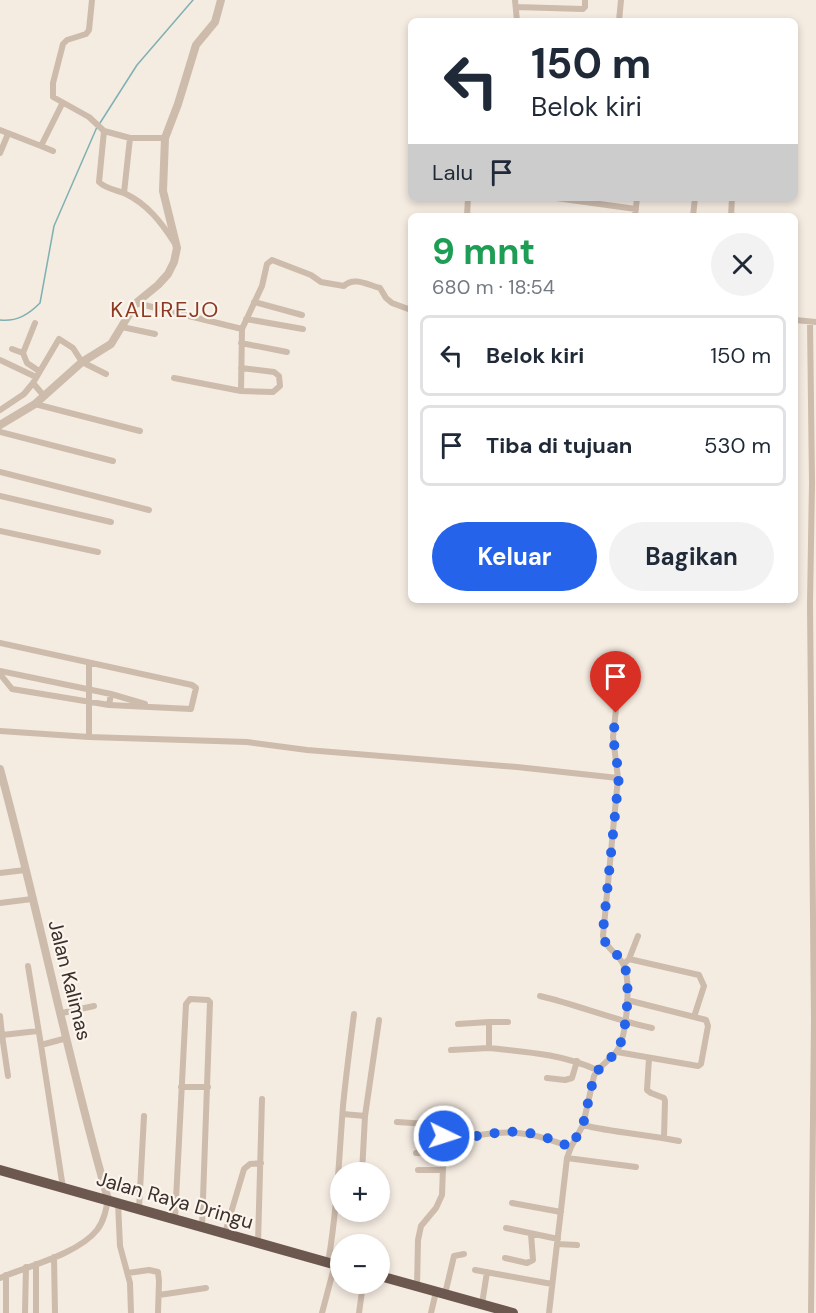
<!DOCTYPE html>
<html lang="id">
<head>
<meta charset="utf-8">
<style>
  :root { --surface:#fff; --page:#f2f2f3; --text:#1f2937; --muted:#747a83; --line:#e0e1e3; --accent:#2563eb }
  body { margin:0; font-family:"DM Sans",sans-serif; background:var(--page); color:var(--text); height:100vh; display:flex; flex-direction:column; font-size:22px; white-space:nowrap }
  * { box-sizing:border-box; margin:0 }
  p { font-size:20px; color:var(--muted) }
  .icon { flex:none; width:33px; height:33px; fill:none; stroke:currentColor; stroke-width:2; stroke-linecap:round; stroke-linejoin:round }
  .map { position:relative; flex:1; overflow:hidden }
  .sheet { position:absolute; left:408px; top:213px; width:390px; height:390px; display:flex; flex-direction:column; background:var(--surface); border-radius:9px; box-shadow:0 3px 9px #0003 }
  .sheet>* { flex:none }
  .banner { position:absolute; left:408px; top:18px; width:390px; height:183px; border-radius:9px; box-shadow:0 3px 9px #0003; background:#fff; color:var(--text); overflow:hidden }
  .fabs { position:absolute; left:330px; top:1162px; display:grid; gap:12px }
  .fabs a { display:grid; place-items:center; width:60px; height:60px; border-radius:50%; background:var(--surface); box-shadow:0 3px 9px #0003; font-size:30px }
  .pin { position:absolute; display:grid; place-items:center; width:51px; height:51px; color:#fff; margin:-62px -26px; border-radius:50% 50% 50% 0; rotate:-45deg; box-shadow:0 0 6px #0007 }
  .pin .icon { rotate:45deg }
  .me { position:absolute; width:66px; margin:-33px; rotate:94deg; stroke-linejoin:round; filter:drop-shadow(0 0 4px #0008) }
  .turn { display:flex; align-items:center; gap:21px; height:126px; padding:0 24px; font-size:27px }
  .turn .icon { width:78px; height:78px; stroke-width:2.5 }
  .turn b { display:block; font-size:42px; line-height:51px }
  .then { display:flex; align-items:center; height:57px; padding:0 24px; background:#0003; gap:12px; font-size:22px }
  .round { display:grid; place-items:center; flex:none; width:63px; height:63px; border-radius:32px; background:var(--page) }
  .overview { display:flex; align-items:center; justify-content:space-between; height:102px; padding:0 24px }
  h1 { font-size:36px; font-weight:700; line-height:45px; color:#1e9e55 }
  .button { display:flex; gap:12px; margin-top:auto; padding:12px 24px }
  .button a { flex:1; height:69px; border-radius:36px; background:var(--accent); color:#fff; font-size:24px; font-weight:700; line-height:69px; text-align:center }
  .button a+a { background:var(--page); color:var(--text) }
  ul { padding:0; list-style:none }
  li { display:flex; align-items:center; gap:18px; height:81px; margin:0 12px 9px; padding:0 12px; border:3px solid var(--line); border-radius:9px }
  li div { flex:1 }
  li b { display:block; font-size:22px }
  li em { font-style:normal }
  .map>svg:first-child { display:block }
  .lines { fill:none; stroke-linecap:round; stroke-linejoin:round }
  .stream { stroke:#7fb0b2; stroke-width:1.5 }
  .minor { stroke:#cdbbac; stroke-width:6 }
  .tertiary { stroke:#cdbbac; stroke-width:8 }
  .trunk { stroke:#6c584f; stroke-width:10 }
  .route { stroke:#2563eb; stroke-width:10; stroke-dasharray:0 18 }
  .labels { text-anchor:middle; stroke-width:4.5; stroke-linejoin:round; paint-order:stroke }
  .street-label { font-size:20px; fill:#3b302b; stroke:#fbf5ee }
  .quarter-label { font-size:22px; letter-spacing:1.5px; fill:#8c3b22; stroke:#fbf5ee }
</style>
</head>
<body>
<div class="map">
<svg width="816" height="1313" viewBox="0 0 816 1313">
  <rect width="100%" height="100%" fill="#f4ebe1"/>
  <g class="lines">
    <path class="stream" d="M100,123L137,65L193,0
      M0,320C17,322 29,314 40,303L54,226L97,127"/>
    <path class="minor" d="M92,0L89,30L86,34L67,40L63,44L53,83V97L89,117L104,131L130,138H165
      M515,0L517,21
      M516,7L583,9L585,7V0
      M619,21L621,0
      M0,130L41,146L62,104
      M104,131L99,182C106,189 117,190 126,194C147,204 161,222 174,242
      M41,146L53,151
      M0,153L8,134
      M124,193L130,138
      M556,198L636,209
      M467,216L468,198
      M635,216L637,198
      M693,216L695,198
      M731,216L732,198
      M254,302L302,315
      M136,303L242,329L262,286L267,264L272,260L311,275L321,282L344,286C354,276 368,285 380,288L386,298L392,303L411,310
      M246,319L303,329
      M795,320L816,322
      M810,322L812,483L810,604L814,1020L811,1313
      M35,323L23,353L27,363L39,371
      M122,327L155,334
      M241,343L287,352
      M12,349L23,353
      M0,360L36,377
      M241,368L274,372L279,376L280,386L273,392L241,391
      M174,378L241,391L242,329
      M33,383L44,396
      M35,404L140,431
      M0,410L24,394L33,383L59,339L73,348L82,362L106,374
      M0,432L113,461
      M0,472L149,510
      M0,496L111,522
      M0,531L98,552
      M0,643L192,685L196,688L191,709L109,705L12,689L0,674
      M0,671L111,694L109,705
      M618,691L613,737L618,778
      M111,694L145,704
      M0,731L89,737L247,742L307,750L517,767L618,778L603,936C606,950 619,953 624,966C631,982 627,1039 616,1052C609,1061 599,1066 594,1076L583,1125L571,1147L567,1158L549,1313
      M89,737V663
      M0,873L25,870
      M0,903L32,899
      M629,959L638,936
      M624,964L629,959L699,975L704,986L694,1017
      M28,966L41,1045
      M540,996C578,1005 614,1020 652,1028
      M62,1013L94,1006
      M0,1016L2,1035H1
      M508,1022H489V1048C527,1052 562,1054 597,1070
      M458,1024L489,1022
      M451,1050L489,1048
      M617,1052L698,1066L701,1064L708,1026L706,1020L627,1000
      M649,1058L647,1090L651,1093L664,1098L665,1101L664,1138
      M8,1076L2,1035L38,1031
      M547,1078L565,1080L572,1078L577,1061
      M181,1087H208
      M343,1114L365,1116
      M397,1122L443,1125L444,1139
      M583,1125C614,1133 647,1134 679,1141
      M416,1153L444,1154
      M567,1158L636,1167
      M418,1170H443
      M362,1173L365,1116L379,1020
      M63,1188L41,1045L67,1038
      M118,1203L120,1246L130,1283L131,1313
      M512,1203L561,1212
      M139,1209L144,1116
      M359,1213V1212
      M175,1219L186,1004L190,999L208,1000L210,1002L202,1227
      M506,1228L558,1239
      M225,1233L244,1169L250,1164L261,1163
      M258,1243L262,1099
      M557,1244L577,1245
      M54,1257L55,1313
      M505,1258L527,1263L533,1260L531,1234
      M328,1263C337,1211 339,1158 343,1106C346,1075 350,1045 354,1014
      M36,1264V1313
      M475,1270L552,1284
      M128,1273L149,1270L158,1272L159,1281L158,1313
      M0,1278C28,1266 78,1254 97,1230C104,1221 106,1210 108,1199
      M417,1287L418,1240L421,1226L436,1208L442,1195L444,1139C463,1140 478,1134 496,1133C524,1130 545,1138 571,1147
      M445,1294L454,1256L464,1254
      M159,1295L206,1288
      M482,1304L487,1272
      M6,1313V1275
      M25,1313L26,1267
      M322,1313L335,1264
      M359,1313L363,1284
      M431,1313L436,1292"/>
    <path class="tertiary" d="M0,425L35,404L82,362L111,344L136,303L158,285L168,274L174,262L177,248L163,191L165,138L178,104L196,45L215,22L221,0
      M0,769C39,912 67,1057 108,1199"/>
    <path class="trunk" d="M0,1170L340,1266
      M380,1276L513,1313"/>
  </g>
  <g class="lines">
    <path class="route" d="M444,1136V1139C470,1140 494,1130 520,1132C538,1133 554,1141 571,1147L583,1125L594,1076C600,1066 609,1061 616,1052C627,1039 631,980 624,965C617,949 604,952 603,931L619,776L613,737L616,713"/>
  </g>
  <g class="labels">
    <g class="street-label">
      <text transform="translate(70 980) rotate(76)" y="7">Jalan Kalimas</text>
      <text transform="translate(175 1200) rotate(16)" y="7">Jalan Raya Dringu</text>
    </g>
    <g class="quarter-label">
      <text x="165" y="317">KALIREJO</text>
    </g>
  </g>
</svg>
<div class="fabs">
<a>+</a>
<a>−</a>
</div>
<div class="pin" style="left:616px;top:713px;background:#d93025"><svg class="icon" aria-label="arrive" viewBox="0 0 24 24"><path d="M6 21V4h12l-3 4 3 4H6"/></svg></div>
<svg class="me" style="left:444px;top:1136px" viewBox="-20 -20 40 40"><circle r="17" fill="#2563eb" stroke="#fff" stroke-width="3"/><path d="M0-11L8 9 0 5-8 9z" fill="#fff"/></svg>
<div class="banner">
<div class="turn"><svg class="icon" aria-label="left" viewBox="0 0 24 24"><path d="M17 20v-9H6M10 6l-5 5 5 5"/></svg><div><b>150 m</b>Belok kiri</div></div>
<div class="then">Lalu<svg class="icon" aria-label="arrive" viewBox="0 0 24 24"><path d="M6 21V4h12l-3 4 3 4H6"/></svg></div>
</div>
<section class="sheet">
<div class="overview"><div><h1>9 mnt</h1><p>680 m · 18:54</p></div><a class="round"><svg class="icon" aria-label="close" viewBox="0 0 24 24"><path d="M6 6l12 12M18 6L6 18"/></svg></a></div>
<ul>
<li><svg class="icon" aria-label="left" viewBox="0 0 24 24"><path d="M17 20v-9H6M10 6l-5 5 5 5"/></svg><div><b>Belok kiri</b></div><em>150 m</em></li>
<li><svg class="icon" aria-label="arrive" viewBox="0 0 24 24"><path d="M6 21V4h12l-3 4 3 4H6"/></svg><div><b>Tiba di tujuan</b></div><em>530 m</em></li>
</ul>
<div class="button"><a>Keluar</a><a>Bagikan</a></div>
</section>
</div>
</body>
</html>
